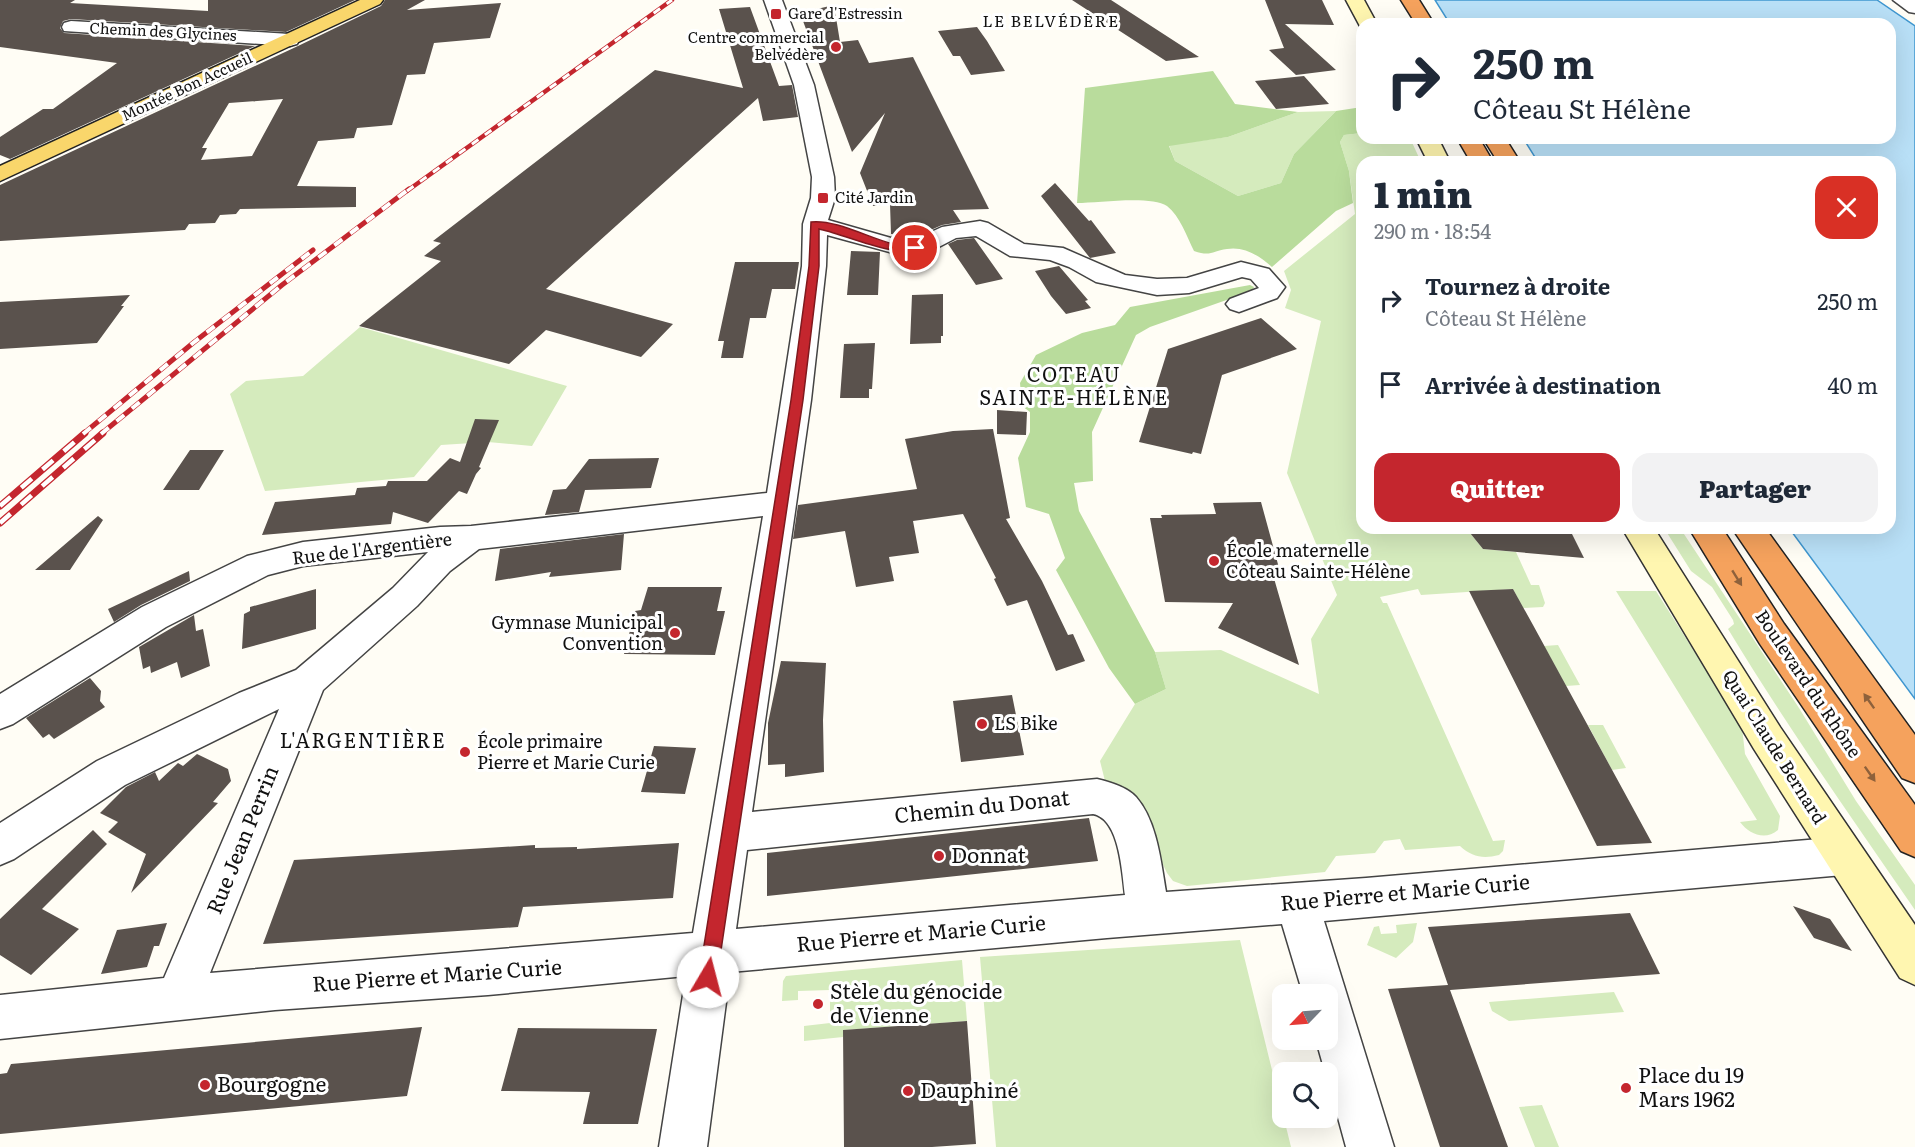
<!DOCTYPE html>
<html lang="fr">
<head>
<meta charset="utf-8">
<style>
  :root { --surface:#fff; --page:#f2f2f3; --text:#1f2937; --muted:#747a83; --accent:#c4262e }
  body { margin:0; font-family:Literata,serif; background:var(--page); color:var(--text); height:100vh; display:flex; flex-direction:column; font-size:22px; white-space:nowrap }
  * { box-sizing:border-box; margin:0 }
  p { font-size:20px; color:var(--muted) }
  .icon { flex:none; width:33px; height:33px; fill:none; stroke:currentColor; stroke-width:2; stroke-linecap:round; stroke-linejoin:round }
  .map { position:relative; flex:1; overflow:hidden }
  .drawer { position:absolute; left:1356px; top:156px; width:540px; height:378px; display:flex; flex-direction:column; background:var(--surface); border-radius:18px; box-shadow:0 6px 24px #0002 }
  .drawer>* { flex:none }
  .banner { position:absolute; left:1356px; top:18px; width:540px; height:126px; border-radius:18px; box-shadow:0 6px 24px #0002; background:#fff; color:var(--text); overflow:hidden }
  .needle { width:39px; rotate:245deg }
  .fabs { position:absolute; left:1272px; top:984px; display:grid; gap:12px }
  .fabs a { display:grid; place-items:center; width:66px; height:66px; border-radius:12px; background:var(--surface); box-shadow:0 6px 24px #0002; font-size:30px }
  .pin { position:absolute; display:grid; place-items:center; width:51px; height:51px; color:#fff; margin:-26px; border:3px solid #fff; border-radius:50%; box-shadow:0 2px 6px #0007 }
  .me { position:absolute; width:66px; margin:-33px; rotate:8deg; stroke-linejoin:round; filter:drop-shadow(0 0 4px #0008) }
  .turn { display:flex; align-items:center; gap:21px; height:126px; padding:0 18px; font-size:27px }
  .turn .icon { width:78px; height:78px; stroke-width:2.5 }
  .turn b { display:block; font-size:42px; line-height:51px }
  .round { display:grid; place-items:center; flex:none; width:63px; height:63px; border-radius:18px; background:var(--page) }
  .headline { display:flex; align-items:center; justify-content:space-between; height:102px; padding:0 18px }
  h1 { font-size:36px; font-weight:800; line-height:45px }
  .action { display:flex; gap:12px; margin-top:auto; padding:12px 18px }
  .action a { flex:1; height:69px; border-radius:18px; background:var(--accent); color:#fff; font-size:24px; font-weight:800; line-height:69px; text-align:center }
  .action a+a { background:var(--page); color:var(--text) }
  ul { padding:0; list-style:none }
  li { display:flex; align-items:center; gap:18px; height:84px; padding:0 18px }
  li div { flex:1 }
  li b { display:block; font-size:22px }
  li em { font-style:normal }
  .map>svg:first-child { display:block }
  .green { fill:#d5ebbd }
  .forest { fill:#b9dc9c }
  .water { fill:#b9e0f7; stroke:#3f96cf; stroke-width:1.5 }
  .building { fill:#5a524d; fill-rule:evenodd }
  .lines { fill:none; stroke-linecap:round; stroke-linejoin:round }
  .street-casing { stroke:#444; stroke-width:3 }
  .secondary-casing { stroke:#333; stroke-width:3 }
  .primary-casing { stroke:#222; stroke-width:3 }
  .highway-casing { stroke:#222; stroke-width:3 }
  .street { fill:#fff; fill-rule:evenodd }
  .secondary { fill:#fff6b0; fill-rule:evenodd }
  .primary { fill:#f9d66b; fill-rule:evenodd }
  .highway { fill:#f5a25d; fill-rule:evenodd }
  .rail-far2-casing { stroke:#c4262e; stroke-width:4.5 }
  .rail-far1-casing { stroke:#c4262e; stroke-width:5 }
  .rail-casing { stroke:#c4262e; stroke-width:7 }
  .rail-far2 { stroke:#fff; stroke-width:3; stroke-dasharray:8; stroke-linecap:butt }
  .rail-far1 { stroke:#fff; stroke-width:4; stroke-dasharray:10; stroke-linecap:butt }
  .rail { stroke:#fff; stroke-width:4.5; stroke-dasharray:14; stroke-linecap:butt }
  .oneway { fill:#8e613b }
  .route { fill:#c4262e; stroke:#7f191e; stroke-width:1.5 }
  .poi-dot { fill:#c4262e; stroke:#fff; stroke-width:2 }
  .labels { text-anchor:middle; stroke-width:6; stroke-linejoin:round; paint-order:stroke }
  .far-poi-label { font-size:15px; fill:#111; stroke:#fff; text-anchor:start }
  .far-street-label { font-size:15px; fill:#111; stroke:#fff }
  .far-neighbourhood-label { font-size:16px; letter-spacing:1.5px; fill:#111; stroke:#fff }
  .street-label { font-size:18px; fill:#111; stroke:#fff }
  .poi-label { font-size:18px; fill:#111; stroke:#fff; text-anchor:start }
  .neighbourhood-label { font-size:20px; letter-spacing:1.5px; fill:#111; stroke:#fff }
  .near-street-label { font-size:21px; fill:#111; stroke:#fff }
  .near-poi-label { font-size:21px; fill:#111; stroke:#fff; text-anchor:start }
</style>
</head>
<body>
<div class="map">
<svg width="1915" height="1147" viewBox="0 0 1915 1147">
  <rect width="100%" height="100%" fill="#fffdf5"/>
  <path class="green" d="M1336,111L1294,154L1281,183L1238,196L1175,161L1169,145L1228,137L1298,112Z
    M1362,133V138H1410L1421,162H1362V528H1466L1483,549L1516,552L1531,585H1539L1545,603L1543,607L1523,608L1513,589L1421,595L1418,589L1380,597L1383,603H1387L1493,841L1505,840L1503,851L1499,855C1483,859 1472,857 1460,846L1405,850L1400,839L1384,841L1375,853L1336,856L1325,872L1187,886L1173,881L1167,873L1146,829L1105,781L1100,761L1135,704L1166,689L1155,652L1221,650L1319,694L1311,639L1337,595L1287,473L1321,321L1285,308L1291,290L1284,271L1355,214L1349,171L1340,142L1344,135Z
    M360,327L567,386L532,446L488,442L441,445L414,477L265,491L230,394L246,381L303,376Z
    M1664,528H1680L1799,708L1856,801L1915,885V910C1851,817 1786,725 1728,629L1734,624L1733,620L1712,587L1691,571Z
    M1616,591H1656L1742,727L1745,754L1780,816L1778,830C1765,841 1749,834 1740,822L1757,820Z
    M1558,645L1580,685L1566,686L1544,646Z
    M1588,725H1603L1626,768L1612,770Z
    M1417,923L1413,942L1396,958L1367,945L1374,927L1379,926L1381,934L1397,933L1396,925Z
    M1240,940L1291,1147H996L980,957Z
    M962,960L967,1021L844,1030L843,1037L804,1041V1026L830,1023V990L798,991V1000L782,1001L783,981L786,976Z
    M1614,992L1624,1012L1509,1021L1492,1011L1489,1002Z
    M1542,1105L1559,1147H1535L1519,1107Z"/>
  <path class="forest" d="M1213,71L1235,104L1298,112L1228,137L1169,146L1175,161L1238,196L1281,183L1294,154L1336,111L1362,107V133L1344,135L1340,142L1349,171L1353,203L1336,211L1272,267C1260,256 1244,246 1227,249C1212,251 1211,257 1194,251C1187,237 1180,216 1167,206C1151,195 1097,203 1077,203L1085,88Z
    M1250,285L1254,287L1252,291L1150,327L1136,335L1092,432L1093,481L1074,483L1079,511L1155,652L1166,689L1135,704L1109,668L1056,570L1065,558L1049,514L1026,507L1018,458L1030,432V412L1022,406L1020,383L1036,355L1082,333L1115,325L1130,307Z"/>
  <path class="water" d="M1435,0H1877L1915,26V699L1789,528H1890V162H1538L1523,138H1890V24H1450Z"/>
  <path class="building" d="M0,0H75L70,3L208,11V0H355L286,32L71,19L63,21L60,28L64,33L255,46L10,159L0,155V137L43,109H53L117,63L0,47Z
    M385,0H425L407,10L501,3L490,38L434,43L425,74L407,75L392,125L357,128L354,138L318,141L297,186L356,187V207L240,209L236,214L220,215L215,223L189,224L185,230L0,241V185L298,46L381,6ZM283,99L252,156L201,160L207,148H202L229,103Z
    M1072,0H1111L1199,57L1166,61Z
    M1265,0H1322L1334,25L1285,24L1336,70L1296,75L1269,50L1284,48Z
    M834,5L840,42L858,40L869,63L913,57L989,209L953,210L961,222L942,225L924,233L891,234L890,204L873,206L860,173L885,113L852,152L800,13Z
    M750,7L779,86L792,85L798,117L763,121L758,98L546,289L673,324L641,357L546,330L509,364L359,326L441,261L424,256L441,243L433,241L655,70L743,88L719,9Z
    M977,27L987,41L1005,71L971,75L960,56H953L938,31Z
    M1304,76L1329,104L1276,109L1255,81Z
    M1055,183L1089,221L1091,220L1116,253L1090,258L1041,196Z
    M974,238L1003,279L976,285L948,244L957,240Z
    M851,251L880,252L878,295H847Z
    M735,262H799L795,289H772L766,318H750L743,358H721L724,341H718Z
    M1059,266L1088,300L1085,301L1091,308L1066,314L1051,296L1035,271Z
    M943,294V336H941V343L910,344L912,295Z
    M130,295L121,306H124L97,343L0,349V302Z
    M1261,318L1297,349L1222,375L1201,454L1193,452L1192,454L1139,442L1168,349Z
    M875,343L872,389H869V398H840L844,344Z
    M997,410L1027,412L1026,435L997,434Z
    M475,419L499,420L479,467L481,468L476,474L467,494L459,491L428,523L393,512L391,524L262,535L275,502L355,495L357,488L386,486L388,481H427L450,458L460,462Z
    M993,429L1010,518L1006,519L1042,581L1068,635L1073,634L1085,661L1056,671L1027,600L1007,606L994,579L996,578L963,514L913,521L919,553L889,557L894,581L856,587L845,531L793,539L798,505L917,489L905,439L953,431Z
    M190,450H224L199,490H163Z
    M659,458L651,488L585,490L579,512L545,515L553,490L566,489L589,459Z
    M1261,502L1279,568H1271L1299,665L1218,628L1233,603L1165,602L1150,518H1162L1161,515L1216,514L1213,503Z
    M98,516L103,520L70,570H35Z
    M1466,528H1569L1584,558L1483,549Z
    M624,534L621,570L549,577L551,572L495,581L500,549Z
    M189,571L190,581L141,605L114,622L108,609Z
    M648,587H722L717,611H725L715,655L624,654L635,611L641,610Z
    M316,589V629L242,649L244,614L250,611V607Z
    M1513,589L1533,625L1652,843L1597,846L1469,591Z
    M194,615L196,631L203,629L210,666L181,678L177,662L151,673L150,666L143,669L139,647Z
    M781,661L826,663L823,720L824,772L785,777V764L768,765V723Z
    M90,678L101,691L100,701L105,707L54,739L49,734L43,738L26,718Z
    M1012,695L1024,755L961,762L953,701Z
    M654,746L696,748L685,794L641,792Z
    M197,754L228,769L231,781L213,802L218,803L131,893L146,854L108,832L118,822L100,813L126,787L155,772L159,781L178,763L183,766Z
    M1089,818L1098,861L767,896V853Z
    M93,830L107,844L42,909L79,929L31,975L0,955V919Z
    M679,843L673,898L523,907L518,927L263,944L294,860L535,845V848L577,847V849Z
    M1793,906L1830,919L1852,951L1814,938Z
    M1630,913L1660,974L1450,990L1508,1147H1440L1388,989L1448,985L1428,927Z
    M167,923L159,946H154L147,967L101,974L117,930Z
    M967,1021L976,1144L932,1147H844L843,1030Z
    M422,1027L407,1096L0,1134V1074L7,1073L11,1064Z
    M518,1028L657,1029L638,1124H583L590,1092L501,1091Z"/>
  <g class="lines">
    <g class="street-casing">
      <path id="street" d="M764,0H782L814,85L834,177L835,198L828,220L905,242L918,238L942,227L980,221L988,223L1024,244L1063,248L1125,275L1157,279L1187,278L1241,262L1269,269L1285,287L1277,298L1239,312L1230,309L1226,304L1230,299L1259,288L1251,279L1242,277L1189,293L1157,295L1096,282L1069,267L1050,260L1010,256L976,236L956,238L935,249L904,256L827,235L826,266L811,400L752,812L1097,779C1110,782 1127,787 1136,797C1157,821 1161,862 1166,892L1366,878L1843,837L1857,843L1863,856L1857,869L1843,875L1324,921L1394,1147H1346L1328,1081V1072H1325L1316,1040H1328V994H1303L1282,924L1107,938L730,972L707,1147H659L686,976L488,995L275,1010L0,1039V995L164,978L279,709L125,785L14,859L0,865V823L97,761L239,693L296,670L393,588L428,552L303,566L268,575L166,627L13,724L0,729V694L142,607L247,556L303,542L440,527L471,526L767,493L802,266L803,224L811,198L812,177L794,85ZM763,516L693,933L210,973L323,690L417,606L450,571L479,549ZM1093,814C1120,819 1122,873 1125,895L736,929L747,850Z
        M1893,0H1915V13L1909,12Z
        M71,21L290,34L297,36L299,40L297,44L290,46L64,31L62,27L64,23Z"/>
    </g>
    <g class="secondary-casing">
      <path id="secondary" d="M1346,0H1364L1377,24H1362L1361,28Z
        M1416,138H1438L1450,162H1428Z
        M1622,528H1654L1780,727L1915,925V985L1900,978L1754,749Z"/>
    </g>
    <g class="primary-casing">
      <path id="primary" d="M360,0H383L380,4L0,181V166Z"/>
    </g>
    <g class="highway-casing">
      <path id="highway" d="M1401,0H1419L1434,24H1416Z
        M1457,138H1479L1493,162H1471Z
        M1483,138H1505L1520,162H1498Z
        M1689,528H1722L1784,624L1915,805V857L1901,851L1760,644Z
        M1732,528H1765L1915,735V783L1902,778Z"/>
    </g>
    <use href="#street" class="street"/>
    <use href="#secondary" class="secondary"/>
    <use href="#primary" class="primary"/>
    <use href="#highway" class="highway"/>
    <g class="rail-far2-casing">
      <path id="rail-far2" d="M407,191L672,0"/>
    </g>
    <g class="rail-far1-casing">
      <path id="rail-far1" d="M83,434L193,343L313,250
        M101,434L282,285L409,189"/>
    </g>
    <g class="rail-casing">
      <path id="rail" d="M0,506L85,433
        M0,523L103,433"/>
    </g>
    <use href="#rail-far2" class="rail-far2"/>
    <use href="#rail-far1" class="rail-far1"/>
    <use href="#rail" class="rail"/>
  </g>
  <defs><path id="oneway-solid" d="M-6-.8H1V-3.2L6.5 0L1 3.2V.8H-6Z" transform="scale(1.5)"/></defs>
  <g class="oneway">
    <use href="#oneway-solid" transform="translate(1737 578) rotate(58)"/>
    <use href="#oneway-solid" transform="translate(1869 701) rotate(-125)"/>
    <use href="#oneway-solid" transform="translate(1870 774) rotate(55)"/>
  </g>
  <path class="route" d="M811,222C835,219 869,238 893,244C902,246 912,242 920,248C902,261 841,233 819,229V266L803,400L717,977L715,983L708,986L702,983L699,977L791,400L809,266Z"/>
  <g class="poi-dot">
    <rect x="770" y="8" width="12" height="12" rx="3"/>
    <circle cx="836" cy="47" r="6"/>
    <rect x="817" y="192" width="12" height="12" rx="3"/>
    <circle cx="1214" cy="561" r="6"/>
    <circle cx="675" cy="633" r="6"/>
    <circle cx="982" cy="724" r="6"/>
    <circle cx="465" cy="752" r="6"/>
    <circle cx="939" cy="856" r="6"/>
    <circle cx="818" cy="1004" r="6"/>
    <circle cx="205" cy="1085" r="6"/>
    <circle cx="1626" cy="1088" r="6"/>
    <circle cx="908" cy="1091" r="6"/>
  </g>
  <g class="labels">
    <g class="far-poi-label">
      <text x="788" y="19">Gare d'Estressin</text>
      <text x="824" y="43" text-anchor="end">Centre commercial<tspan x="824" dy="17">Belvédère</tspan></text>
      <text x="835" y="203">Cité Jardin</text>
    </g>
    <g class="far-street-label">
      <text transform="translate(163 32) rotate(3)" y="5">Chemin des Glycines</text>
      <text transform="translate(187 87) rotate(-25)" y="5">Montée Bon Accueil</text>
    </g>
    <g class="far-neighbourhood-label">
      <text x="1051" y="27">LE BELVÉDÈRE</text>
    </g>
    <g class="street-label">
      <text transform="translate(372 549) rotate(-7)" y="6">Rue de l'Argentière</text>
      <text transform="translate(1808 684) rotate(56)" y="6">Boulevard du Rhône</text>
      <text transform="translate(1774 747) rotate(58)" y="6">Quai Claude Bernard</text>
    </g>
    <g class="poi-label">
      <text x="1226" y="557">École maternelle<tspan x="1226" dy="21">Côteau Sainte-Hélène</tspan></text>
      <text x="663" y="629" text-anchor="end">Gymnase Municipal<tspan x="663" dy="21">Convention</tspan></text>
      <text x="994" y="730">LS Bike</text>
      <text x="477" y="748">École primaire<tspan x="477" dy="21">Pierre et Marie Curie</tspan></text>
    </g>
    <g class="neighbourhood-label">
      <text x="1074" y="382">COTEAU<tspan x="1074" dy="23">SAINTE-HÉLÈNE</tspan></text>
      <text x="363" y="748">L'ARGENTIÈRE</text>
    </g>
    <g class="near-street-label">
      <text transform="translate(982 807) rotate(-6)" y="7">Chemin du Donat</text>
      <text transform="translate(243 840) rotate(-68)" y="7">Rue Jean Perrin</text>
      <text transform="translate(1405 893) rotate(-5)" y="7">Rue Pierre et Marie Curie</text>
      <text transform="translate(921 934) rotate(-5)" y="7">Rue Pierre et Marie Curie</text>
      <text transform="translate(437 976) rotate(-4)" y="7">Rue Pierre et Marie Curie</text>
    </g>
    <g class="near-poi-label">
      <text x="951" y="863">Donnat</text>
      <text x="830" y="999">Stèle du génocide<tspan x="830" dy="24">de Vienne</tspan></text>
      <text x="1638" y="1083">Place du 19<tspan x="1638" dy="24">Mars 1962</tspan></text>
      <text x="217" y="1092">Bourgogne</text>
      <text x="920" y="1098">Dauphiné</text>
    </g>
  </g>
</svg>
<div class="fabs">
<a><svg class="needle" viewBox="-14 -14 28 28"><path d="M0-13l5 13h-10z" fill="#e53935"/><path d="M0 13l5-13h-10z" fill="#747a83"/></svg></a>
<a><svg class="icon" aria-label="search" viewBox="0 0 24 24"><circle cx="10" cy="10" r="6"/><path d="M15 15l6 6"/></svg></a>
</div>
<div class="pin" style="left:915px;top:248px;background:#d93025"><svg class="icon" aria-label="arrive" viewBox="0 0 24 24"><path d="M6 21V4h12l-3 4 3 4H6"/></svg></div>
<svg class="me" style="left:708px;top:977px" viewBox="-20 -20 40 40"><circle r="19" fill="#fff"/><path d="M0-13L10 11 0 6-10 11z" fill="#c4262e"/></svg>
<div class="banner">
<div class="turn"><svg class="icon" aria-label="right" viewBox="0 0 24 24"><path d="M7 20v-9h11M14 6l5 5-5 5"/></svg><div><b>250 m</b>Côteau St Hélène</div></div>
</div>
<section class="drawer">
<div class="headline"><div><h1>1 min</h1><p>290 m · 18:54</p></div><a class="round" style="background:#d93025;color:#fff"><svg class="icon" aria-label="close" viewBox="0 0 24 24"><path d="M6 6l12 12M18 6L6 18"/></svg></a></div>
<ul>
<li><svg class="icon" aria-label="right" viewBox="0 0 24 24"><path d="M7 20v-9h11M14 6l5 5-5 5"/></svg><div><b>Tournez à droite</b><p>Côteau St Hélène</p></div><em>250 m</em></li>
<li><svg class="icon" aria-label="arrive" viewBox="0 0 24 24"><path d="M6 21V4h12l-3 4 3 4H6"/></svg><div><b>Arrivée à destination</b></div><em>40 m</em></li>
</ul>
<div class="action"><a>Quitter</a><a>Partager</a></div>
</section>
</div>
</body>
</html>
